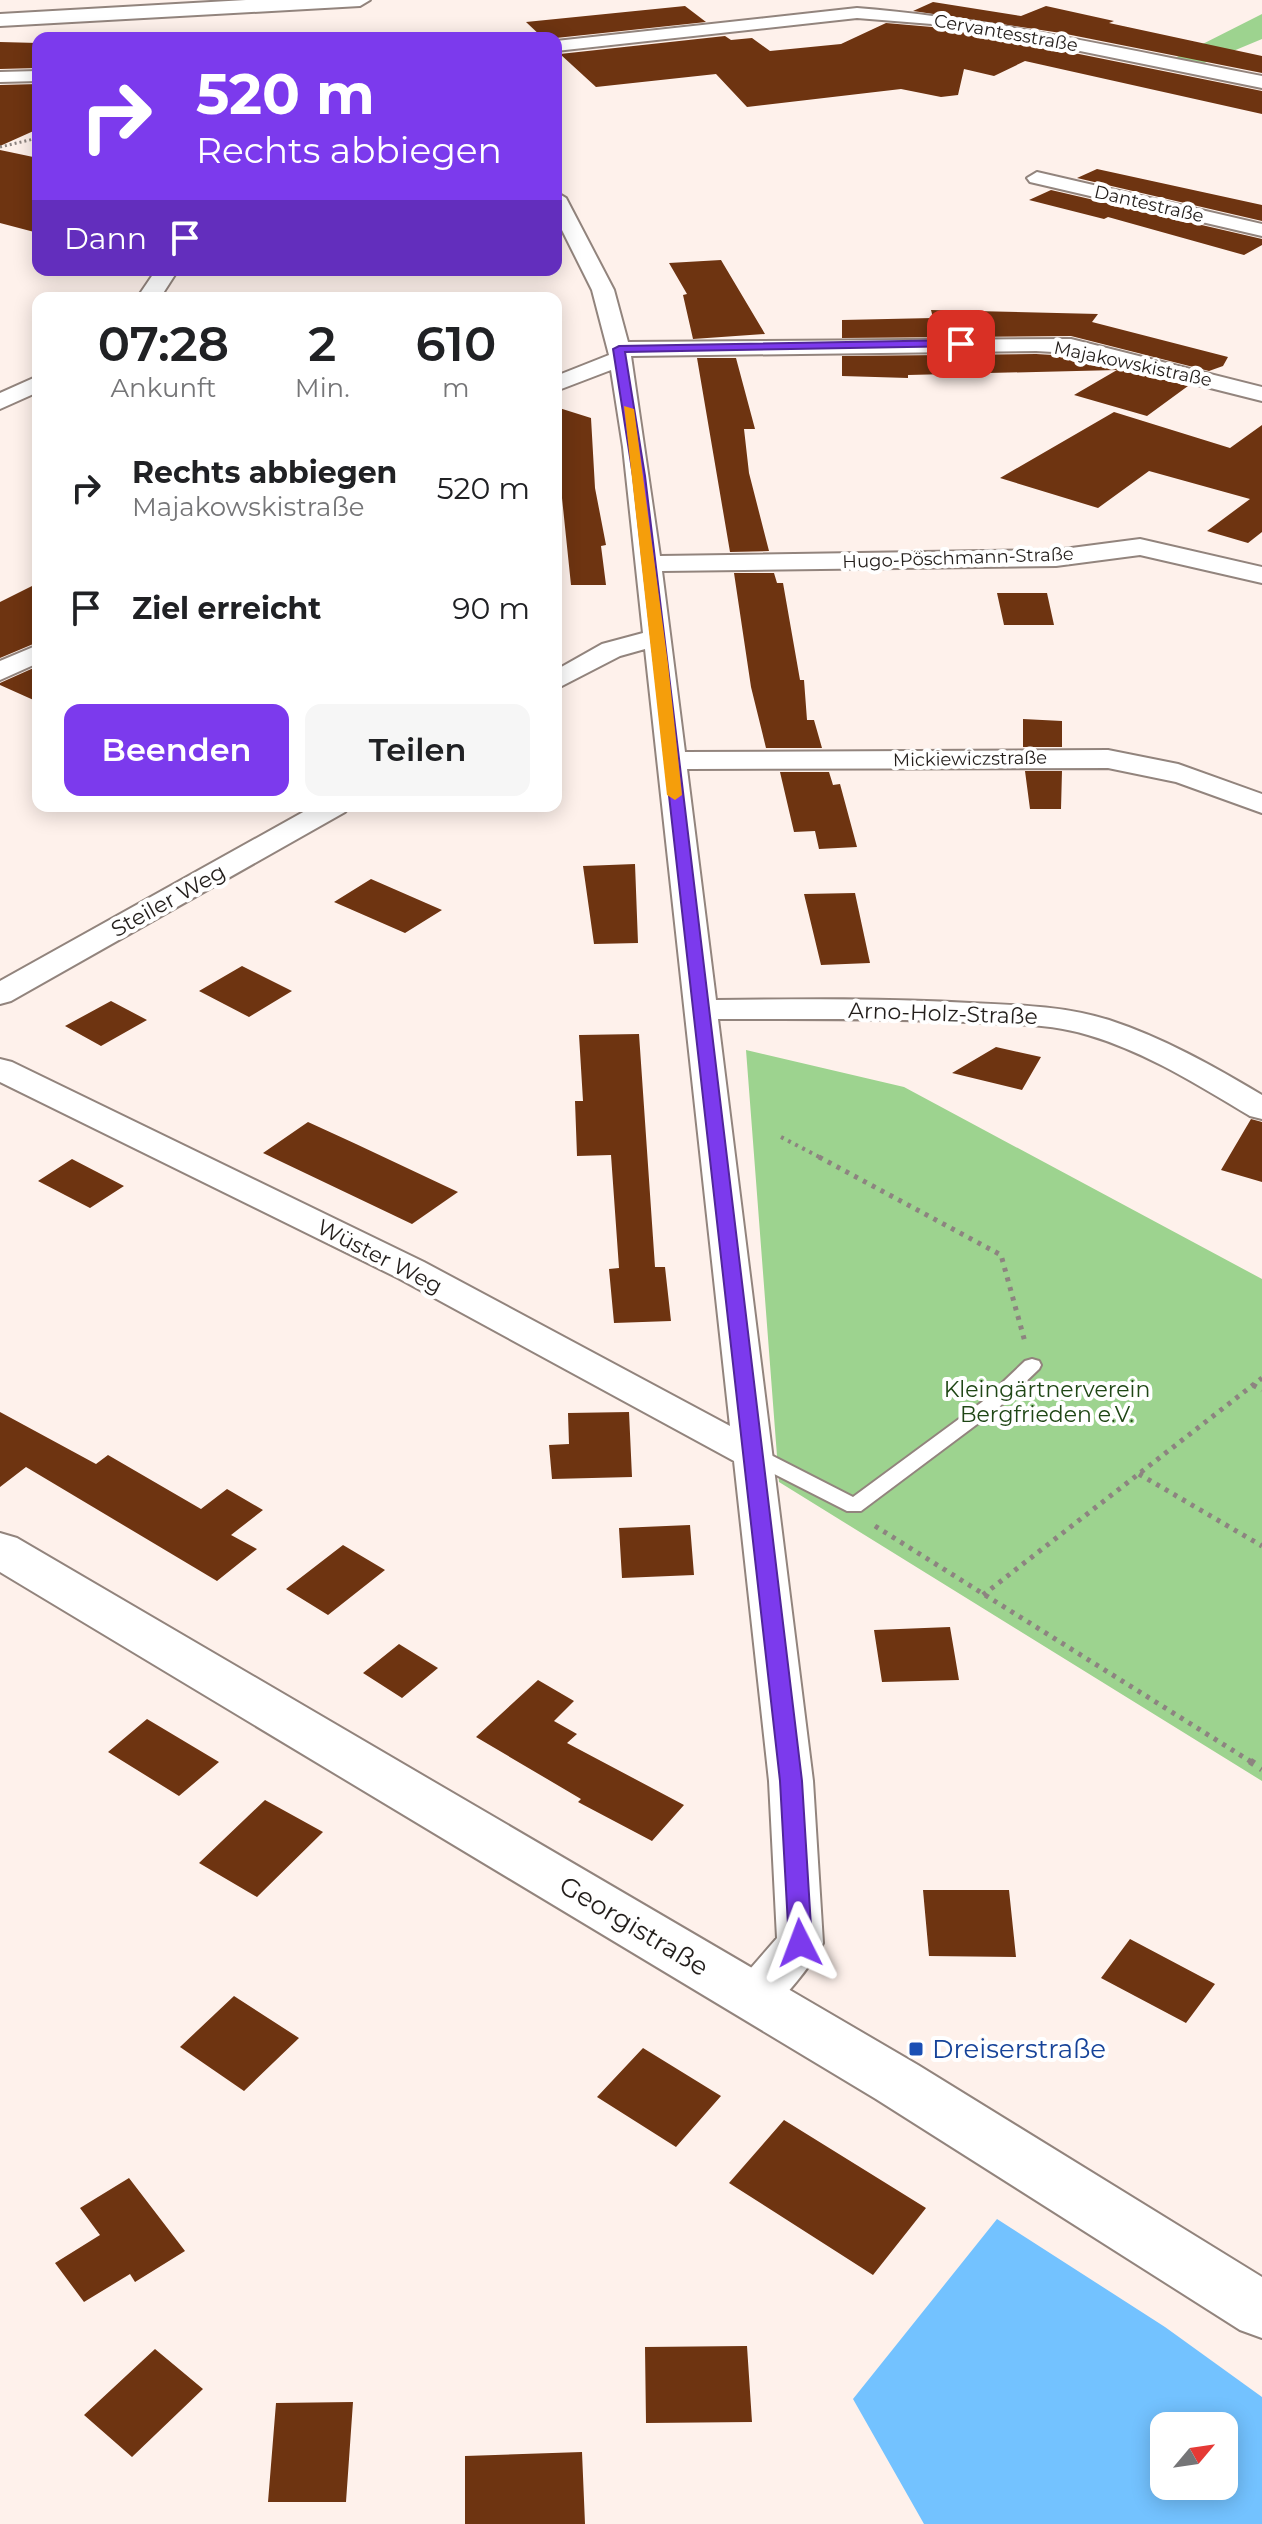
<!DOCTYPE html>
<html lang="de">
<head>
<meta charset="utf-8">
<style>
  :root { --surface:#fff; --page:#f6f6f6; --text:#202124; --muted:#757577; --accent:#7c3aed }
  body { margin:0; font-family:Montserrat,sans-serif; background:var(--page); color:var(--text); height:100vh; display:flex; flex-direction:column; font-size:30px; white-space:nowrap }
  * { box-sizing:border-box; margin:0 }
  p { font-size:26px; color:var(--muted) }
  .icon { flex:none; width:44px; height:44px; fill:none; stroke:currentColor; stroke-width:2; stroke-linecap:round; stroke-linejoin:round }
  .map { position:relative; flex:1; overflow:hidden }
  .panel { position:absolute; left:32px; top:292px; width:530px; height:520px; display:flex; flex-direction:column; background:var(--surface); border-radius:16px; box-shadow:0 4px 20px #0003 }
  .panel>* { flex:none }
  .guide { position:absolute; left:32px; top:32px; width:530px; height:244px; border-radius:16px; box-shadow:0 4px 20px #0003; background:#7c3aed; color:#fff; overflow:hidden }
  .needle { width:52px; rotate:61deg }
  .tools { position:absolute; left:1150px; top:2412px; display:grid; gap:16px }
  .tools a { display:grid; place-items:center; width:88px; height:88px; border-radius:16px; background:var(--surface); box-shadow:0 4px 20px #0003; font-size:40px }
  .pin { position:absolute; display:grid; place-items:center; width:68px; height:68px; color:#fff; margin:-34px; border-radius:16px; box-shadow:0 4px 12px #0006 }
  .me { position:absolute; width:88px; margin:-44px; rotate:357deg; stroke-linejoin:round; filter:drop-shadow(0 0 6px #0008) }
  .turn { display:flex; align-items:center; gap:28px; height:168px; padding:0 32px; font-size:36px }
  .turn .icon { width:104px; height:104px; stroke-width:2.5 }
  .turn b { display:block; font-size:56px; line-height:68px }
  .then { display:flex; align-items:center; height:76px; padding:0 32px; background:#0003; gap:16px; font-size:30px }
  .eta { display:flex; justify-content:space-evenly; align-items:center; height:136px; text-align:center }
  .eta b { font-size:48px; font-weight:600; line-height:56px }
  .primary-button { display:flex; gap:16px; margin-top:auto; padding:16px 32px }
  .primary-button a { flex:1; height:92px; border-radius:16px; background:var(--accent); color:#fff; font-size:32px; font-weight:600; line-height:92px; text-align:center }
  .primary-button a+a { background:var(--page); color:var(--text) }
  ul { padding:0; list-style:none }
  li { display:flex; align-items:center; gap:24px; height:120px; padding:0 32px }
  li div { flex:1 }
  li b { display:block; font-size:30px }
  li em { font-style:normal }
  .map>svg:first-child { display:block }
  .green { fill:#9dd38f }
  .water { fill:#73c2ff; fill-rule:evenodd }
  .building { fill:#6e3411 }
  .lines { fill:none; stroke-linecap:round; stroke-linejoin:round }
  .service-casing { stroke:#92847d; stroke-width:4 }
  .minor-casing { stroke:#92847d; stroke-width:4 }
  .tertiary-casing { stroke:#92847d; stroke-width:4 }
  .primary-casing { stroke:#92847d; stroke-width:4 }
  .path-far3 { stroke:#8d8480; stroke-width:3; stroke-dasharray:2 3; stroke-linecap:butt }
  .path-far2 { stroke:#8d8480; stroke-width:4; stroke-dasharray:3 5; stroke-linecap:butt }
  .path-far1 { stroke:#8d8480; stroke-width:5; stroke-dasharray:4 6; stroke-linecap:butt }
  .path { stroke:#8d8480; stroke-width:7; stroke-dasharray:5 8; stroke-linecap:butt }
  .service { fill:#fff; fill-rule:evenodd }
  .minor { fill:#fff; fill-rule:evenodd }
  .tertiary { fill:#fff; fill-rule:evenodd }
  .primary { fill:#fff; fill-rule:evenodd }
  .route { fill:#7c3aed; stroke:#51269a; stroke-width:2 }
  .slow { fill:#f59e0b }
  .transit-dot { fill:#1a4fb4; stroke:#fff; stroke-width:3 }
  .labels { text-anchor:middle; stroke-width:8; stroke-linejoin:round; paint-order:stroke }
  .far-street-label { font-size:18px; fill:#231e1b; stroke:#fff }
  .street-label { font-size:22px; fill:#231e1b; stroke:#fff }
  .park-label { font-size:22px; fill:#1f4615; stroke:#fff }
  .near-street-label { font-size:26px; fill:#231e1b; stroke:#fff }
  .near-transit-label { font-size:26px; fill:#164399; stroke:#fff; text-anchor:start }
</style>
</head>
<body>
<div class="map">
<svg width="1262" height="2524" viewBox="0 0 1262 2524">
  <rect width="100%" height="100%" fill="#fef1eb"/>
  <path class="green" d="M1262,14V39L1202,64L1173,59Z
    M746,1050L904,1087L1262,1279V1781L779,1482Z"/>
  <path class="water" d="M997,2219L1165,2327L1262,2397V2524H924L853,2399ZM1164,2426H1224V2486H1164Z"/>
  <path class="building" d="M933,2L1021,16L1046,6L1114,21L1109,23L1262,56V73L1061,33L913,11Z
    M685,6L706,22L556,38H543L526,22Z
    M886,23L932,27L1010,40L1262,91V114L1025,61L994,76L964,69L958,95L941,97L901,89L747,107L716,74L596,87L560,54L725,36L731,40L752,38L770,51L841,44Z
    M0,42L38,43V68L0,69Z
    M38,84V129L0,146V85Z
    M0,150L38,158V233L0,223Z
    M1097,169L1262,205V221L1077,178Z
    M1051,190L1262,239V245L1244,255L1108,217L1104,219L1029,200Z
    M721,260L765,334L693,339L683,295L687,294L669,263Z
    M931,310L1098,314L1092,322L1228,357L1223,366L1209,371L1071,336L842,338V320L933,318Z
    M1036,354L1071,356L1188,386L1147,416L1074,395L1117,370L908,375V378L842,376V356Z
    M697,358H736L755,429H744L749,473L769,551L730,552Z
    M556,407L591,418L595,488L606,545L601,546L606,585H571L556,440Z
    M1114,412L1230,448L1262,425V532L1248,543L1207,531L1250,499L1149,471L1098,508L1000,478Z
    M734,573H774L777,583H783L800,680H804L807,720H814L822,748H766L751,687Z
    M38,583V642L0,658V602Z
    M997,593H1047L1054,625H1004Z
    M38,666V702L0,685V683Z
    M1023,719L1062,721V747H1023Z
    M1025,771H1062L1061,809H1030Z
    M780,772H829L833,785L840,784L857,847L819,849L815,831L794,832Z
    M635,864L638,943L594,944L583,866Z
    M371,879L442,910L405,933L334,902Z
    M855,893L870,963L821,965L804,894Z
    M242,966L292,991L249,1017L199,991Z
    M111,1001L147,1020L101,1046L65,1026Z
    M639,1034L655,1267H665L671,1321L614,1323L609,1269L619,1268L611,1155L577,1156L575,1101H583L579,1035Z
    M996,1047L1041,1057L1022,1090L952,1073Z
    M1251,1119L1262,1122V1182L1221,1170Z
    M308,1122L356,1144L458,1192L412,1224L263,1153Z
    M72,1159L124,1186L90,1208L38,1181Z
    M0,1412L96,1464L108,1455L201,1509L227,1489L263,1510L231,1535L257,1549L217,1581L26,1467L0,1487Z
    M629,1412L632,1477L552,1479L549,1445L569,1444L568,1413Z
    M690,1525L694,1575L622,1578L619,1528Z
    M343,1545L385,1570L328,1615L286,1589Z
    M950,1627L959,1680L882,1682L874,1630Z
    M399,1644L438,1668L402,1698L363,1673Z
    M538,1680L574,1701L554,1721L577,1734L567,1743L684,1805L652,1841L578,1802L581,1799L476,1737Z
    M147,1719L219,1762L179,1796L108,1752Z
    M265,1800L323,1832L257,1897L199,1863Z
    M923,1890H1009L1016,1957L929,1956Z
    M1130,1939L1215,1984L1186,2023L1101,1978Z
    M234,1996L299,2038L244,2091L180,2047Z
    M643,2048L721,2096L676,2147L597,2097Z
    M784,2120L926,2208L873,2275L729,2183Z
    M129,2178L185,2251L135,2282L130,2274L84,2302L55,2263L100,2235L80,2208Z
    M747,2346L752,2422L646,2423L645,2347Z
    M155,2349L203,2389L132,2457L84,2415Z
    M353,2402L346,2502H268L276,2403Z
    M582,2452L585,2524H465V2456Z"/>
  <g class="lines">
    <g class="service-casing">
      <path id="service" d="M1032,1359L1039,1361L1041,1365L1039,1369L996,1410L861,1511H847L747,1460L744,1455L754,1449L761,1450L853,1497L982,1402L1025,1361Z"/>
    </g>
    <g class="minor-casing">
      <path id="minor" d="M857,8C994,19 1128,50 1262,76V88L1011,37L932,24L857,18L556,51V41Z
        M38,71V81L0,82V72Z
        M1037,172L1262,224V236L1030,182L1027,178Z
        M556,192L566,198L614,290L628,342L1071,339L1262,387V401L1071,353L1036,351L631,356L660,556L1056,550L1140,539L1262,567V583L1140,555L1056,566L662,571L685,752L1108,750L1178,764L1262,794V813L1176,782L1108,768L687,769L716,1000C801,999 886,998 971,1003C1018,1005 1064,1006 1109,1020C1164,1038 1213,1066 1262,1095V1119L1250,1116C1198,1085 1146,1052 1088,1035C1049,1023 1007,1024 967,1022C884,1018 801,1019 718,1019L813,1781L823,1943C814,1961 776,2014 755,2015C750,2016 743,2012 737,2010L731,1997L737,1984L777,1938L769,1781L734,1461L398,1278L0,1082V1059L12,1062L424,1262L730,1426L645,649L620,656L556,689V670L602,644L643,633L623,447L611,370L556,391V376L609,355L592,290L556,218Z
        M156,270H178L160,298H137Z
        M38,376V392L0,409V393Z
        M38,645V663L0,680V661Z
        M314,806H350L345,812L11,1001L0,1004V981Z"/>
    </g>
    <g class="tertiary-casing">
      <path id="tertiary" d="M0,1533L17,1538L918,2065L1262,2277V2338L1240,2330L876,2099L0,1572Z"/>
    </g>
    <g class="primary-casing">
      <path id="primary" d="M246,0H370L360,6L0,26V14Z"/>
    </g>
    <path class="path-far3" d="M0,147L38,138"/>
    <path class="path-far2" d="M781,1137L823,1159"/>
    <path class="path-far1" d="M819,1157L1001,1255L1025,1342
      M1253,1385L1262,1390
      M1139,1474L1262,1546
      M875,1526L1253,1763
      M983,1595L1262,1378"/>
    <path class="path" d="M1250,1761L1262,1769"/>
    <use href="#service" class="service"/>
    <use href="#minor" class="minor"/>
    <use href="#tertiary" class="tertiary"/>
    <use href="#primary" class="primary"/>
  </g>
  <path class="route" d="M961,340L967,344L965,346L625,352L645,476L802,1781L812,1943L809,1950L800,1952L792,1950L789,1943L780,1781L633,476L613,349L619,346Z"/>
  <path class="slow" d="M624,406L634,409L668,664L682,795L675,800L667,795Z"/>
  <rect class="transit-dot" x="908" y="2041" width="16" height="16" rx="4"/>
  <g class="labels">
    <g class="far-street-label">
      <text transform="translate(1006 33) rotate(10)" y="6">Cervantesstraße</text>
      <text transform="translate(1149 204) rotate(13)" y="6">Dantestraße</text>
      <text transform="translate(1133 364) rotate(12)" y="6">Majakowskistraße</text>
      <text transform="translate(958 558) rotate(-2)" y="6">Hugo-Pöschmann-Straße</text>
      <text transform="translate(970 759) rotate(-1)" y="6">Mickiewiczstraße</text>
    </g>
    <g class="street-label">
      <text transform="translate(168 900) rotate(-29)" y="8">Steiler Weg</text>
      <text transform="translate(943 1013) rotate(2)" y="8">Arno-Holz-Straße</text>
      <text transform="translate(380 1256) rotate(27)" y="8">Wüster Weg</text>
    </g>
    <g class="park-label">
      <text x="1047" y="1397">Kleingärtnerverein<tspan x="1047" dy="25">Bergfrieden e.V.</tspan></text>
    </g>
    <g class="near-street-label">
      <text transform="translate(634 1926) rotate(31)" y="9">Georgistraße</text>
    </g>
    <g class="near-transit-label">
      <text x="932" y="2058">Dreiserstraße</text>
    </g>
  </g>
</svg>
<div class="tools">
<a><svg class="needle" viewBox="-14 -14 28 28"><path d="M0-13l5 13h-10z" fill="#e53935"/><path d="M0 13l5-13h-10z" fill="#757577"/></svg></a>
</div>
<div class="pin" style="left:961px;top:344px;background:#d93025"><svg class="icon" aria-label="arrive" viewBox="0 0 24 24"><path d="M6 21V4h12l-3 4 3 4H6"/></svg></div>
<svg class="me" style="left:800px;top:1943px" viewBox="-20 -20 40 40"><path d="M0-17L14 15 0 8-14 15z" fill="#7c3aed" stroke="#fff" stroke-width="4"/></svg>
<div class="guide">
<div class="turn"><svg class="icon" aria-label="right" viewBox="0 0 24 24"><path d="M7 20v-9h11M14 6l5 5-5 5"/></svg><div><b>520 m</b>Rechts abbiegen</div></div>
<div class="then">Dann<svg class="icon" aria-label="arrive" viewBox="0 0 24 24"><path d="M6 21V4h12l-3 4 3 4H6"/></svg></div>
</div>
<section class="panel">
<div class="eta">
<div><b>07:28</b><p>Ankunft</p></div>
<div><b>2</b><p>Min.</p></div>
<div><b>610</b><p>m</p></div>
</div>
<ul>
<li><svg class="icon" aria-label="right" viewBox="0 0 24 24"><path d="M7 20v-9h11M14 6l5 5-5 5"/></svg><div><b>Rechts abbiegen</b><p>Majakowskistraße</p></div><em>520 m</em></li>
<li><svg class="icon" aria-label="arrive" viewBox="0 0 24 24"><path d="M6 21V4h12l-3 4 3 4H6"/></svg><div><b>Ziel erreicht</b></div><em>90 m</em></li>
</ul>
<div class="primary-button"><a>Beenden</a><a>Teilen</a></div>
</section>
</div>
</body>
</html>
